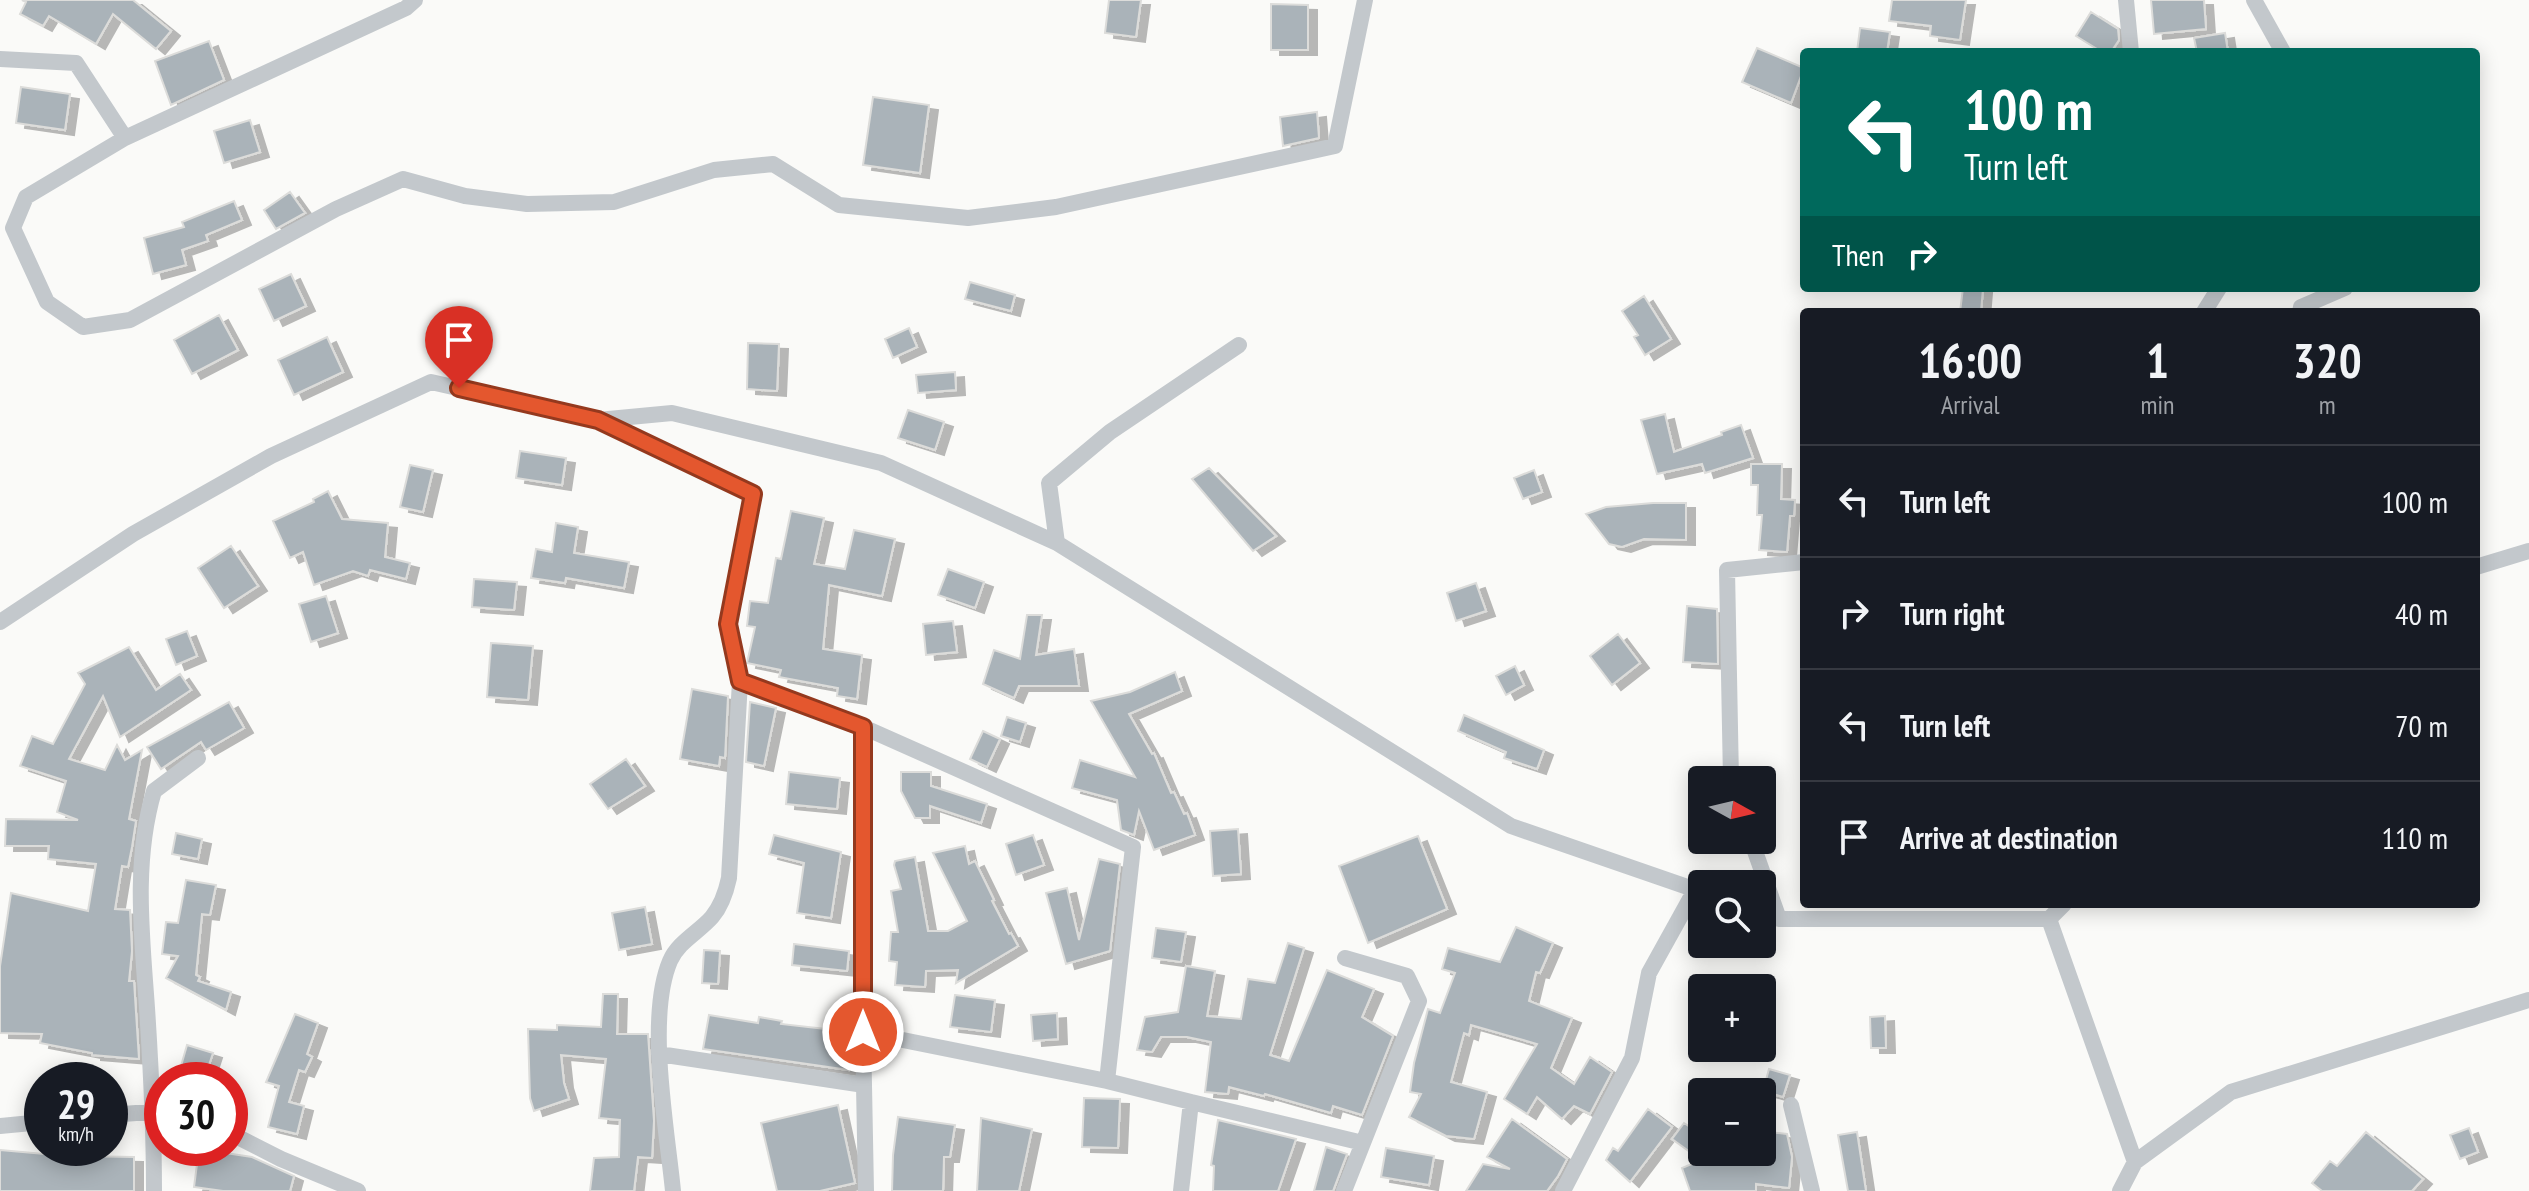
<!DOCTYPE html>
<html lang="en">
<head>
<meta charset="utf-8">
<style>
  :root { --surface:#171b24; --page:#20242c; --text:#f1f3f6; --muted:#9ea1a6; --line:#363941 }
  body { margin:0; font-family:"PT Sans Narrow",sans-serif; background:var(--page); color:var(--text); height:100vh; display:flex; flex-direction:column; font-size:30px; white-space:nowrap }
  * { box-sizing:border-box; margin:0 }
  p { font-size:26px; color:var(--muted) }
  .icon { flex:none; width:44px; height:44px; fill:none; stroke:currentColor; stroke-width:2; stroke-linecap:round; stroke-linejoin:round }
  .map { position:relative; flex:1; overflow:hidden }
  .side { position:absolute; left:1800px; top:308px; width:680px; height:600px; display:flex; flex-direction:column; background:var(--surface); border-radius:8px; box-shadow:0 4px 20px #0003 }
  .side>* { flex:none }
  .guide { position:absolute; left:1800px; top:48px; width:680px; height:244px; border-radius:8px; box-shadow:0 4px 20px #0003; background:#00695c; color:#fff; overflow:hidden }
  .needle { width:52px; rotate:98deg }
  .tools { position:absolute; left:1688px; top:766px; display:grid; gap:16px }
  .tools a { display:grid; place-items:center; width:88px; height:88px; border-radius:8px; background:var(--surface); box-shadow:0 4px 20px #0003; font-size:40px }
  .speed { position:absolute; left:24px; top:1062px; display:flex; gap:16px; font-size:40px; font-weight:700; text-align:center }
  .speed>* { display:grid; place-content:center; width:104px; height:104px; border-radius:50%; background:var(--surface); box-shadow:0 4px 20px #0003; line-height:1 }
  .speed small { font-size:20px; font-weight:400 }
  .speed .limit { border:12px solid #d22; background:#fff; color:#111 }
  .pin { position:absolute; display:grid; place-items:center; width:68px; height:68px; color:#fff; margin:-82px -34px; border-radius:50% 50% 50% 0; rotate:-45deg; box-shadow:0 0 8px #0007 }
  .pin .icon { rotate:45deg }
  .me { position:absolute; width:88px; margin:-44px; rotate:0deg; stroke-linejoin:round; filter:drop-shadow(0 0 6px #0008) }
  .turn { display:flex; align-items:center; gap:28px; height:168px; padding:0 32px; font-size:36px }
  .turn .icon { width:104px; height:104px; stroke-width:2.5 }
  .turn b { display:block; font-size:56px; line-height:68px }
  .then { display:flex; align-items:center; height:76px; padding:0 32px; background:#0003; gap:16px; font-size:30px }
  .eta { display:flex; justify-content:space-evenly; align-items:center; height:136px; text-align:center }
  .eta b { font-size:48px; font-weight:800; line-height:56px }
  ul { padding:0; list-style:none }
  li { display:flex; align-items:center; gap:24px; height:112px; padding:0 32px; border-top:2px solid var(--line) }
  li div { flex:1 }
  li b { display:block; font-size:30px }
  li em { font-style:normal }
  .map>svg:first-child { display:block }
  .building { fill:#aab3b9; stroke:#dcdcda; stroke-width:2; filter:url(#shadow) }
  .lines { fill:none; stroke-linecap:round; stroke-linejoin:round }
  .minor { stroke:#c3c8cc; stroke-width:16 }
  .route-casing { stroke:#94391e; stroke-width:20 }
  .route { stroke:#e4572e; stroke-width:14 }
</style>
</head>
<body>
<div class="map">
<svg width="2529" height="1191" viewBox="0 0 2529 1191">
  <defs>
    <filter id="shadow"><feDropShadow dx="9" dy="5" stdDeviation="0" flood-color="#0004"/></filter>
  </defs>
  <rect width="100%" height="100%" fill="#fafaf8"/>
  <path class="building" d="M22,0H133L171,31L156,49L113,14L96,44L49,16L43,26L20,14L26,2Z
    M1109,0H1141L1136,37L1105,33Z
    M1892,0H1966L1960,40L1930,36L1931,26L1889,21Z
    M2151,0H2204L2206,29L2154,34Z
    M1271,4L1308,5V50H1271Z
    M2091,12L2118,29L2119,40L2111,52H2102L2076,36Z
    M1860,28L1890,32L1887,52H1857Z
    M2225,33L2228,52H2197L2194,38Z
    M209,41L224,80L171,105L155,61Z
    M1757,48L1804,68L1791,103L1742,82Z
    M21,87L70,94L65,130L16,123Z
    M873,97L929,105L920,173L863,165Z
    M1317,112L1319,138L1283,146L1280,117Z
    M250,120L260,152L224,163L214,131Z
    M290,192L305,213L276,229L264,210Z
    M234,201L242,220L206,235L208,241L182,250L186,265L153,274L144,238L184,227L182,222Z
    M291,274L306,306L274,321L259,289Z
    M970,282L1015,295L1011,311L965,299Z
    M1963,288H1983L1981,312H1960Z
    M1644,296L1671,339L1645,355L1634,337L1638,335L1622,311Z
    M219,315L238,350L192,374L174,340Z
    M909,328L917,347L893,358L885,339Z
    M327,337L343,372L294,395L278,360Z
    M748,343L779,344L777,391L747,389Z
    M955,372L956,390L918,393L916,375Z
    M908,410L944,422L935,450L898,438Z
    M1665,414L1674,452L1722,435L1721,432L1741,425L1753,458L1705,473L1702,464L1657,474L1641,420Z
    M520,451L566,458L562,485L516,478Z
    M1751,464H1782L1781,499L1795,500L1794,516H1790L1787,552L1759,550L1762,515H1757L1758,485H1751Z
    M410,465L433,470L423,512L400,507Z
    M1209,468L1276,536L1253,551L1192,479Z
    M1534,470L1542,492L1523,499L1514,478Z
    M328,491L342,519L388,523L385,557L410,563L406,579L370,570L368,576L353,571L314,585L303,552L290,558L273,521L314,502L313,499Z
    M1653,503H1686V540L1644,539L1622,547L1609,544L1586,514L1606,507Z
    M791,511L824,518L814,564L845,569L854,530L895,539L882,596L829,585L823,649L862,655L857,699L837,696L838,688L779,677L781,670L747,663L755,627L747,626L750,601L768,603L776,558L781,559Z
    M556,523L578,527L574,553L629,562L624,588L566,578L565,583L531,578L536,549L552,552Z
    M231,546L258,586L224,608L198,568Z
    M948,569L984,582L975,608L938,595Z
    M474,579L517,582L514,610L472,607Z
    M1476,583L1486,611L1456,621L1447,593Z
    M326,596L338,633L311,642L299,604Z
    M1687,606L1717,609L1718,664L1683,662Z
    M1027,615H1042L1036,655L1074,649L1079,686H1019L1014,698L983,684L994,650L1020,659Z
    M953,621L957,652L926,655L923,624Z
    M187,631L197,656L176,665L166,639Z
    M1618,634L1640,663L1612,685L1590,656Z
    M491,643L533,646L528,700L487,697Z
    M129,647L156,690L180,674L191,690L120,737L103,696L69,759L105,770L117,745L125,760L142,750L129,819L136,821L132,847L128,867L122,866L115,909L130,910L132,951L129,981H134L139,1059L92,1055V1053L40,1043L42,1034L0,1033V966L11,893L88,911L96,864L48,859L49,846H5L6,819L78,820L57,812L66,781L20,766L32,736L53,744L85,684L78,673Z
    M1515,666L1524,685L1506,695L1496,676Z
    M1175,672L1182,691L1129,714L1152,754L1154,753L1171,793L1174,792L1184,814L1187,813L1195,835L1154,850L1139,811L1134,835L1121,830L1117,800L1072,788L1080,760L1135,777L1091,701L1130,692Z
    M692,689L728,696L725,758L720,757L719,766L680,759Z
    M229,702L244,728L206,750L201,742L161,769L147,747Z
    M750,702L776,708L764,766L746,762Z
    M1464,715L1544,750L1537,769L1504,758L1506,752L1458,731Z
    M1007,717L1026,723L1020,742L1001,736Z
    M983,731L1000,739L987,767L970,759Z
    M626,759L645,786L608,809L590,784Z
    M789,772L840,778L837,809L786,804Z
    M901,772H931V786L987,804L981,823L930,806V818H915L901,791Z
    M1238,829L1241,874L1213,876L1210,831Z
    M176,833L202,839L198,859L172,854Z
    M774,835L841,852L831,918L797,913L804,863L769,854Z
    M1033,835L1044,865L1016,875L1006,844Z
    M1418,836L1447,909L1368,943L1339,866Z
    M965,846L969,864L975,861L994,900L992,901L1009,934L1011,933L1018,946L956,983L958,970L926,971L925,987L895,985L897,962L889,961L891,932H898L891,891L901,889L894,865L895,861L915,857L928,931H948L967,921L933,853Z
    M1099,859L1120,864L1110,951L1066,964L1046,893L1067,888L1079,940Z
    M186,880L216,885L210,915L202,914L196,975L200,977L198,981L231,992L226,1010L166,978L178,956L162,954L166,922L178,923Z
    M645,907L652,944L619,950L612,913Z
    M1516,927L1553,943L1540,973L1536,972L1529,1001L1572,1018L1551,1068L1574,1084L1590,1057L1612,1072L1590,1114L1574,1106L1562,1119L1537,1097L1527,1114L1504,1099L1537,1044L1471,1025L1469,1035L1464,1033L1451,1082L1487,1092L1474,1139L1446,1136L1409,1117L1421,1094L1410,1092L1414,1063L1428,1009L1440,1013L1455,973L1442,969L1448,948L1500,962Z
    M1156,928L1186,932L1181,962L1152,958Z
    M1288,943L1304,948L1270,1055L1289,1061L1327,970L1374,989L1362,1017L1393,1036L1362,1115L1333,1106L1331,1113L1265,1094L1264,1096L1229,1087L1228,1094L1205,1092L1211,1042L1187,1037H1161L1152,1052L1137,1050L1145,1017L1178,1012L1186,966L1215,971L1207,1016L1241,1019L1248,979L1275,983Z
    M794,944L849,951L847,971L792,965Z
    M704,950L720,951L718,984L702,983Z
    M603,994H618L617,1034H648L654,1121L652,1158L638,1157L634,1191H590L594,1158L619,1157L620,1120L599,1118L606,1059L561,1055L564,1083L569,1099L534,1111L530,1098L528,1029L557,1030V1025L601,1027Z
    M955,995L995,1000L991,1032L950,1027Z
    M1057,1013L1058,1039L1033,1041L1031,1015Z
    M295,1014L318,1023L307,1054L312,1057L305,1072L299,1070L289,1102L304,1106L297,1134L268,1127L279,1086L266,1082Z
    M709,1015L758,1023L759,1017L782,1021L781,1024L852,1032L849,1070L703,1049Z
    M1885,1016L1886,1048H1871L1870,1017Z
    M187,1045L213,1053L206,1074L181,1066Z
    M1769,1069L1790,1075L1783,1097L1763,1091Z
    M1084,1098L1120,1099L1118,1148L1082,1147Z
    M838,1105L855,1183L820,1191H777L761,1123Z
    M1648,1109L1672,1127L1630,1182L1606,1160L1613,1148L1618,1151Z
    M898,1117L955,1125L950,1157H944L943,1191H892L893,1155Z
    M981,1118L1032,1129L1019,1191H977Z
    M1512,1119L1567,1159L1558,1176L1547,1191H1466L1483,1164L1510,1169L1487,1157Z
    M1218,1120L1296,1139L1278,1191H1213L1214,1166L1211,1165Z
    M1684,1123L1702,1135V1152H1768L1770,1132L1787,1134L1792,1157L1789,1188L1756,1184V1191H1690L1682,1168L1701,1160L1672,1139Z
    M2469,1128L2478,1152L2460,1159L2450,1135Z
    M1857,1132L1866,1191H1848L1838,1135Z
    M2366,1132L2423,1179L2412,1191H2322L2312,1183L2330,1161L2337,1166Z
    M1326,1147L1347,1154L1333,1191H1314Z
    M1386,1148L1434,1156L1429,1185L1381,1177Z
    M199,1149L252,1157L294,1176L290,1191H223L194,1187Z
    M0,1150L44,1154V1150H77V1156L134,1157V1191H0Z"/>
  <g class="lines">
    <path class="minor" d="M415,0L406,8L125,138L26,197L13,228L47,302L83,327L130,320L336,209L403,179L465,196L527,204L614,202L714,170L773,164L839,205L968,218L1056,207L1335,146L1365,0
      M2126,0L2131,52
      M2254,0L2283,52
      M0,59L76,63L125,138
      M2204,312L2219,288
      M2300,312L2301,307L2345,288
      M600,421L753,494L728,624L740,681L729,878C726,892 722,905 712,917C699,932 678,942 670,961C646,1018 667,1129 673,1191
      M1057,543L1511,826L1702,892
      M2476,567L2529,551
      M0,622L133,534L271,456L431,382L598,420L672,413L881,463L1057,543L1049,483L1110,432L1239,345
      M740,681L863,727
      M1731,780L1727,570L1804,562
      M1751,840L1779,919
      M1762,913L1779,919H2049L2135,1162
      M2049,919L2064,904
      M863,1032L1107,1081L1133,847L863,727V1032L866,1191
      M659,1054L864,1085
      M1107,1081L1191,1102L1181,1191
      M1191,1102L1363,1143
      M1791,1105L1812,1191
      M110,1115L162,1111
      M0,1126L42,1122
      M230,1133L281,1159L358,1191
      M154,1191C154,1130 151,1069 147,1008C142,936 133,862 154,791L198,758
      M1344,1191L1419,1001L1407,976L1345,958
      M1563,1191L1632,1058L1649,973L1695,890
      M2120,1191L2135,1162L2231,1092L2529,1000"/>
  </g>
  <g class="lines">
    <g class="route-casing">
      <path id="route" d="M459,388L598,420L753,494L728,624L740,681L863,727V1032"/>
    </g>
    <use href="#route" class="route"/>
  </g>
</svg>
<div class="tools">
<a><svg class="needle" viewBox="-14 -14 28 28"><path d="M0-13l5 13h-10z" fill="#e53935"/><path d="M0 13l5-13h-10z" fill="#9ea1a6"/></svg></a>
<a><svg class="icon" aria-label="search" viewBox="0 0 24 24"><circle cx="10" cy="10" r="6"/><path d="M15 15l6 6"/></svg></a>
<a>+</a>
<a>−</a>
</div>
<div class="speed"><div>29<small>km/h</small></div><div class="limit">30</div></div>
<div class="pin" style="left:459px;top:388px;background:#d93025"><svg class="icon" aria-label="arrive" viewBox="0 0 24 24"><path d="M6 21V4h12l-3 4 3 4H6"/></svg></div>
<svg class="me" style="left:863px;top:1032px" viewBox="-20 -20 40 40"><circle r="17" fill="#e4572e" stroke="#fff" stroke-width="3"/><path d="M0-11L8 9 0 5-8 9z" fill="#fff"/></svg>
<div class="guide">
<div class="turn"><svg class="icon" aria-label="left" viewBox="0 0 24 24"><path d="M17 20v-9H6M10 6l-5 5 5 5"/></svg><div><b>100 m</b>Turn left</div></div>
<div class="then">Then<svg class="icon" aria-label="right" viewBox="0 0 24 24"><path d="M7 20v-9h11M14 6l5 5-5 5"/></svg></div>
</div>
<section class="side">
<div class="eta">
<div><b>16:00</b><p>Arrival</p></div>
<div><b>1</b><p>min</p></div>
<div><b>320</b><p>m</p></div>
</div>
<ul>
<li><svg class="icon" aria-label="left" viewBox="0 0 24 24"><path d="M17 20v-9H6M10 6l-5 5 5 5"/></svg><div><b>Turn left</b></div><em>100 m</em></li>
<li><svg class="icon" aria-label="right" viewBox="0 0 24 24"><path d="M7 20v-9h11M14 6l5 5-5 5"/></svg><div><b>Turn right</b></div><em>40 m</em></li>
<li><svg class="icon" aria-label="left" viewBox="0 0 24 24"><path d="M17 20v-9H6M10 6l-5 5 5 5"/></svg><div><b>Turn left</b></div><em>70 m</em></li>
<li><svg class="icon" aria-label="arrive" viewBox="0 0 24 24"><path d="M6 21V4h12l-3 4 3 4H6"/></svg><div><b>Arrive at destination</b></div><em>110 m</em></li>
</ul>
</section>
</div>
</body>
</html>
